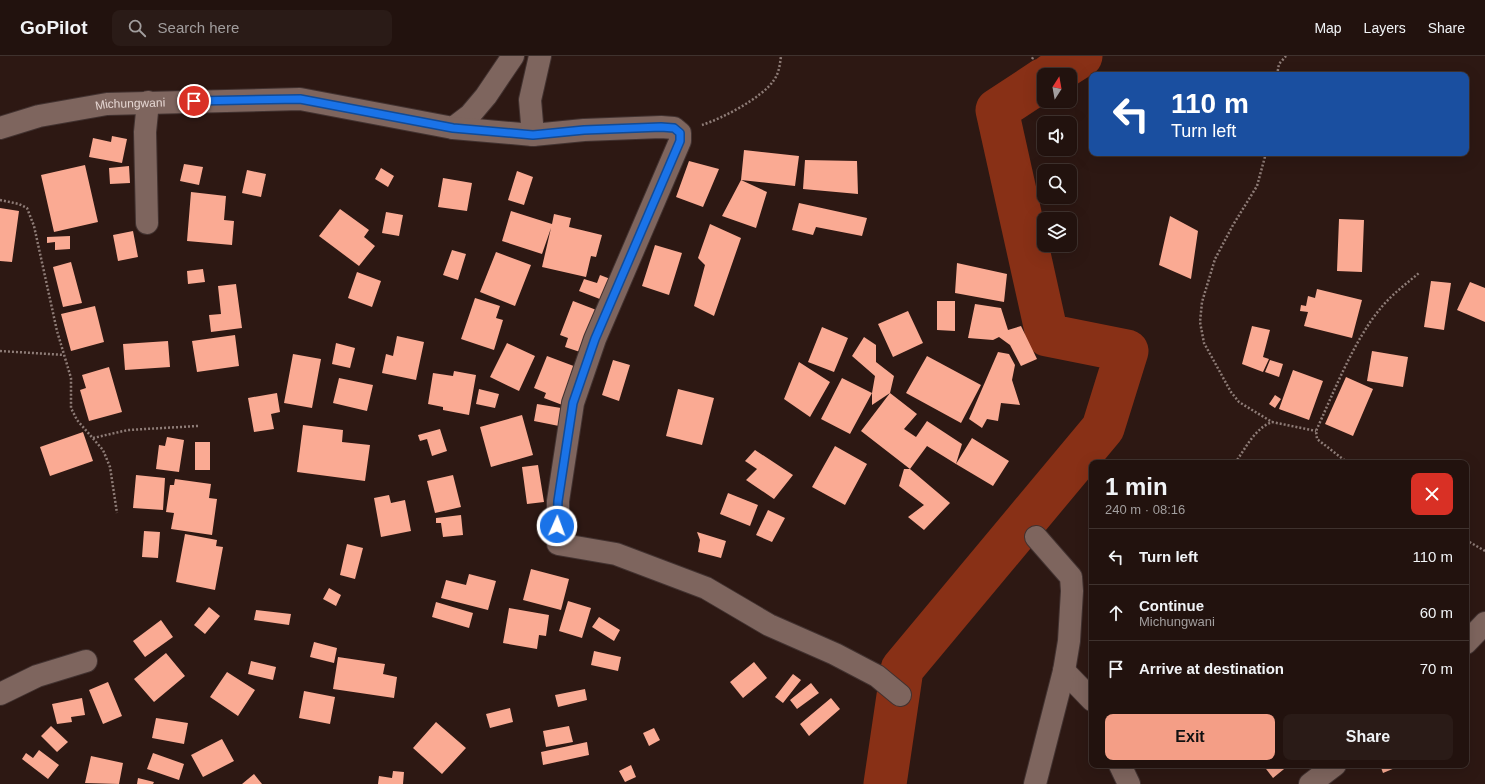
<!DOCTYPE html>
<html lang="en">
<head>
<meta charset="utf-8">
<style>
  :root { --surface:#22120e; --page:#2a1b17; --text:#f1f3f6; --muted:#a29e9e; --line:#3f322e; --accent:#f49e86 }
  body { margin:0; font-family:Arial,sans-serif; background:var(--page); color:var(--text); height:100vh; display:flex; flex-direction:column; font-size:15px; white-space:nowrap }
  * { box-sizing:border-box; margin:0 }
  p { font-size:13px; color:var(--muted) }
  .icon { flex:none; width:22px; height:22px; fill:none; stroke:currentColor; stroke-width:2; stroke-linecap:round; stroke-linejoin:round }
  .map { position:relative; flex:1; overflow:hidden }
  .sheet { position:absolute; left:1089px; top:404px; width:380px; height:308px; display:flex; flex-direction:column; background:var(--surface); border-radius:8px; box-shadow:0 4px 16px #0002,0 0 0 1px var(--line) }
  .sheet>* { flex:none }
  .banner { position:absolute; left:1089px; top:16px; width:380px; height:84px; border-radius:8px; box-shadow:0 4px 16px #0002,0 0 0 1px var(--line); background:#1a4fa0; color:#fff; overflow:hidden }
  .needle { width:26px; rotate:11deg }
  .fabs { position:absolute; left:1037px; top:12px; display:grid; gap:8px }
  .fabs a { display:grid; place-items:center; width:40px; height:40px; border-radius:8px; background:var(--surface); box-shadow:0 4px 16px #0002,0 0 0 1px var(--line); font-size:20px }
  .pin { position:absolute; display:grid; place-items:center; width:34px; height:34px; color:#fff; margin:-17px; border:2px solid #fff; border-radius:50%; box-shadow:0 1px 4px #0007 }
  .me { position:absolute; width:44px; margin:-22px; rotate:2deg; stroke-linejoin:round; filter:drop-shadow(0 0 3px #0008) }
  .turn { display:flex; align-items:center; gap:14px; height:84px; padding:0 16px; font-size:18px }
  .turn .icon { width:52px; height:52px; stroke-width:2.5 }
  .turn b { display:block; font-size:28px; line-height:34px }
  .round { display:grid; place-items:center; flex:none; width:42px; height:42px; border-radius:8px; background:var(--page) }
  .overview { display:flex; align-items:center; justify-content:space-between; height:68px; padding:0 16px }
  h1 { font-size:24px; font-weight:800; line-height:30px }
  .button { display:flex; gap:8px; margin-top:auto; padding:8px 16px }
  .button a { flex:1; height:46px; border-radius:8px; background:var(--accent); color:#111; font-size:16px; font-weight:800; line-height:46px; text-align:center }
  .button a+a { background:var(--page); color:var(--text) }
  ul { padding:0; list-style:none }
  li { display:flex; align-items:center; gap:12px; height:56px; padding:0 16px; border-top:1px solid var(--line) }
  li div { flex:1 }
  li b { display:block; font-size:15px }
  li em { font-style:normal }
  header { display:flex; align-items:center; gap:24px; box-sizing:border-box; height:56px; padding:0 20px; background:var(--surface); border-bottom:1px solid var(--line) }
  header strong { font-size:19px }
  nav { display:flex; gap:22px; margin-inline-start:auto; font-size:14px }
  .search { width:280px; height:36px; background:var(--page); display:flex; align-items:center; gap:10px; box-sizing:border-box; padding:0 14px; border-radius:8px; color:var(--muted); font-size:15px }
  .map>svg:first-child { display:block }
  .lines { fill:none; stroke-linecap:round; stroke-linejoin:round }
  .river { stroke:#883016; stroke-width:43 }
  .building { fill:#faaa93 }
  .minor-casing { stroke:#423230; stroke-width:24 }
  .path { stroke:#8e7c77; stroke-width:2.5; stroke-dasharray:2 2; stroke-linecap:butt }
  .minor { stroke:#7e655e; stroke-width:22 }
  .route-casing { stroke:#114b97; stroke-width:10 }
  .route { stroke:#1a73e8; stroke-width:7 }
  .labels { text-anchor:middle; stroke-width:4; stroke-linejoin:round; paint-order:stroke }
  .street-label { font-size:12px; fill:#e5d6d2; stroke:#0f0605 }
</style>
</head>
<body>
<header>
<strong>GoPilot</strong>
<div class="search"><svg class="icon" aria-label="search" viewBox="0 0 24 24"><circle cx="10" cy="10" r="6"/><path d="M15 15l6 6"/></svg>Search here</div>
<nav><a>Map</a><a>Layers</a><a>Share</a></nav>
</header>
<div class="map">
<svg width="1485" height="728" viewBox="0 0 1485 728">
  <rect width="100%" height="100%" fill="#2d1813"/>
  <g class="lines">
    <path class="river" d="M1051,19L1081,0
      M885,728L902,613L1103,372L1127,295L1047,279L997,54L1044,23"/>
  </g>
  <path class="building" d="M112,80L127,83L122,107L89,101L93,82L111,86Z
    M744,94L799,100L795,130L741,124Z
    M805,104L857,105L858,138L803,133Z
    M689,105L719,113L703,151L676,141Z
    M184,108L203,111L199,129L180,125Z
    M85,109L98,166L54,176L41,119Z
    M129,110L130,127L110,128L109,112Z
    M381,112L394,120L388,131L375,123Z
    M247,114L266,118L261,141L242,137Z
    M517,115L533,121L524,149L508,144Z
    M443,122L472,127L467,155L438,151Z
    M741,124L767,136L756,172L722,160Z
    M191,136L226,140L224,164L234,165L232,189L187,185Z
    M799,147L867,162L862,180L816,171L813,179L792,174Z
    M0,152L19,155L12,206L0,205Z
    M340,153L369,174L364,181L375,190L359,210L319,180Z
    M511,155L552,168L554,158L571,162L569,171L602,179L596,201L591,200L586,221L542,211L551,172L542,198L502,185Z
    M386,156L403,159L399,180L382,177Z
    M1170,160L1198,175L1191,223L1159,209Z
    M1339,163L1364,164L1362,216L1337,215Z
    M710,168L741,182L714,260L694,250L705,209L698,202Z
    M133,175L138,201L118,205L113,179Z
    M70,180V193L55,194V186L47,187V181Z
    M655,189L682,197L669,239L642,230Z
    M452,194L466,198L458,224L443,219Z
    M496,196L531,209L515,250L480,236Z
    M71,206L82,247L63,251L53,211Z
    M957,207L1007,218L1004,246L955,237Z
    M203,213L205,226L188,228L187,215Z
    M357,216L381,225L372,251L348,242Z
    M600,219L613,224L605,245L579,235L584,223L597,227Z
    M1431,225L1451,227L1444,274L1424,271Z
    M1470,226L1485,232V266L1457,254Z
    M236,228L242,272L211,276L209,259L221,258L218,230Z
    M1317,233L1362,244L1352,282L1304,270L1308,256L1300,255L1301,249L1306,250L1308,240L1315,242Z
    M475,242L500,250L496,262L503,264L494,294L461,283Z
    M573,245L599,255L583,297L565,291L568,282L560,279Z
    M937,245H955V275L937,274Z
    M975,248L1001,252L1008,274L1021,270L1037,303L1021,310L1010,289L999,281L993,284L968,282Z
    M95,250L104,286L71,295L61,258Z
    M908,255L923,287L893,301L878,268Z
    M1252,270L1270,274L1263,301L1269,303L1263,316L1242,308Z
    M822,271L848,282L834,316L808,306Z
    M235,279L239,310L197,316L192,285Z
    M397,280L424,286L416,324L382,317L386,298L393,300Z
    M864,281L876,289V306L894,320L890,337L872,349V337L875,320L852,300Z
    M168,285L170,311L125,314L123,288Z
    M336,287L355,292L350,312L332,308Z
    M507,287L535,300L519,335L490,321Z
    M1372,295L1408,301L1403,331L1367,325Z
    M998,296L1009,298L1015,309L1012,324L1020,349L1001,347L998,365L987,363L982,372L969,363Z
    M293,298L321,303L312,352L284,347Z
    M547,300L579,312L565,350L544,342L546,337L534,332Z
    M927,300L981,329L961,367L906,337Z
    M613,304L630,309L619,345L602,339Z
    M1270,304L1283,308L1279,321L1265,316Z
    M799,306L830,326L810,361L784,343Z
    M109,311L122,356L89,365L80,334L86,332L82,319Z
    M1293,314L1323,325L1309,364L1279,353Z
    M454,315L476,319L469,359L443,354V351L428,348L433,317L453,320Z
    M1346,321L1373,333L1353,380L1325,368Z
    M339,322L373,329L367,355L333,347Z
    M842,322L872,337L850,378L821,363Z
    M479,333L499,338L495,352L476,348Z
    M678,333L714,342L702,389L666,380Z
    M277,337L280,356L271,358L274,373L254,376L248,342Z
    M890,337L917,358L904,373L916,381L927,365L962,388L956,408L927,390L910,413L861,375Z
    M1275,339L1281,343L1275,352L1269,348Z
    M537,348L567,353L564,371L534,365Z
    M522,359L533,399L491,411L480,371Z
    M303,369L343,374L342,386L370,389L365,425L297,416Z
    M440,373L447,395L432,400L427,383L420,385L418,379Z
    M83,376L93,405L50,420L40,391Z
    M167,381L184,384L179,416L156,413L159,389L165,390Z
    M972,382L1009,405L993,430L956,408Z
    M195,386H210V414H195Z
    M835,390L867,408L845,449L812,431Z
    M755,394L793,419L774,443L746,424L757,413L745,405Z
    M538,409L544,446L527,448L522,411Z
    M904,413H910L950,447L924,474L908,461L924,449L899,430Z
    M136,419L165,422L163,454L133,452Z
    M453,419L461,451L435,457L427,425Z
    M175,423L211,428L209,442L217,443L212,479L171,473L174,457L166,456L170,429H174Z
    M728,437L758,449L750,470L720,458Z
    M389,439L391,447L405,444L411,475L381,481L374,442Z
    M768,454L785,462L772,486L756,479Z
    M461,459L463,479L443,481L441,467H436V462Z
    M144,475L160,476L158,502L142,501Z
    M697,476L726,485L721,502L698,496L700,484Z
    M185,478L217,484L216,490L223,491L215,534L176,526Z
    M347,488L363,492L355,523L340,519Z
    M531,513L569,523L561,554L523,544Z
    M469,518L496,525L488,554L441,542L446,524L466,529Z
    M329,532L341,539L336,550L323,543Z
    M568,545L591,552L582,582L559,575Z
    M436,546L473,557L469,572L432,561Z
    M209,551L220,560L205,578L194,569Z
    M509,552L549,559L546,580L539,579L537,593L503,587Z
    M256,554L291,558L289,569L254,564Z
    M599,561L620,574L614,585L592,571Z
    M161,564L173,581L145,601L133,585Z
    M314,586L337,592L334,607L310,601Z
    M594,595L621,601L618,615L591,609Z
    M166,597L185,620L154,646L134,623Z
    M338,601L385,608L383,618L397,621L394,642L333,633Z
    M251,605L276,611L273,624L248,618Z
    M754,606L767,622L743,642L730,626Z
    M227,616L255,634L238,660L210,641Z
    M793,618L801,624L783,647L775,641Z
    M108,626L122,660L103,668L89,634Z
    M811,627L819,637L797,653L790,644Z
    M585,633L587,644L558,651L555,639Z
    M304,635L335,641L330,668L299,662Z
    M82,642L85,659L71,661L72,666L57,668L52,648Z
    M831,642L840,653L809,680L800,668Z
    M510,652L513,666L490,672L486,658Z
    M156,662L188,667L184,688L152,682Z
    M436,666L466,692L442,718L413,692Z
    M51,670L68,686L57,696L41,680Z
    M569,670L573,686L546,691L543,675Z
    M654,672L660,684L649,690L643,677Z
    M222,683L234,705L203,721L191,699Z
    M587,686L589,699L543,709L541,696Z
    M39,694L59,709L48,723L22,703L26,697L33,702Z
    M153,697L184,708L179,724L147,713Z
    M91,700L123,707L119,728L85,727Z
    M631,709L636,721L625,726L619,715Z
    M1263,709H1289L1273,722Z
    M1380,709H1394L1395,712L1383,717Z
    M393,715L404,716L403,728H378L379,720L392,722Z
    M254,718L262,728H242Z
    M138,722L154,726L153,728H137Z"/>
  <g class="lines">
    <g class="minor-casing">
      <g id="minor">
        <path id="s1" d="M0,72L39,60L107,48L300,43L453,72L470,59L486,40L513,0"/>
        <path d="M453,72L533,79L584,74L661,71L674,72L680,77V85L595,283L573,347L558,445V488L616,498L706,532L769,569L835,598L877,620L900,639"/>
        <path d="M533,79L530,44L540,0"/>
        <path d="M147,167L145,76L148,46"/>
        <path d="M1466,587L1485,567"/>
        <path d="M1064,615L1092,644"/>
        <path d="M0,638L37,620L86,605"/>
        <path d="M1120,709L1129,728"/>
        <path d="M1035,728L1064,615L1069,585L1072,535L1071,521L1036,481"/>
        <path d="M1310,728L1335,709"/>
      </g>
    </g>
    <path class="path" d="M1032,3L1034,0
      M1277,19L1279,8L1286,0
      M702,69C723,62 762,42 774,24C779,17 780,8 781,0
      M1266,97L1257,130L1233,169L1215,203L1202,246L1200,266L1204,287L1231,336L1239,346L1272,366
      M0,144L19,148L27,152L34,170L57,275L71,322V352L77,364L103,394L110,411L117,457
      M0,295L64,299
      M93,382L128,374L198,370
      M1235,407C1246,392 1254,373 1272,366L1316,375
      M1348,407L1317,383L1316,375C1333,338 1354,284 1380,253C1391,239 1406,228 1419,217
      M1466,484L1485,495"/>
    <use href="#minor" class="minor"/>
  </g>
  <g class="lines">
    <g class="route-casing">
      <path id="route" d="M194,45L300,43L453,72L533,79L584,74L661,71L674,72L680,77V85L595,283L573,347L558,445L557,470"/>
    </g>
    <use href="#route" class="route"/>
  </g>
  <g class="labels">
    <g class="street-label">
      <text dy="4" stroke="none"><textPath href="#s1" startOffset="133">Michungwani</textPath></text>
    </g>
  </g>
</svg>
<div class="fabs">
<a><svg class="needle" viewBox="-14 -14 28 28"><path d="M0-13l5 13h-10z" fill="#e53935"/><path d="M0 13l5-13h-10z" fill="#a29e9e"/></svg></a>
<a><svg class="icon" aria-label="sound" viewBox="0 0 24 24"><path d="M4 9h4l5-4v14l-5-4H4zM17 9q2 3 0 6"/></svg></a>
<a><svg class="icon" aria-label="search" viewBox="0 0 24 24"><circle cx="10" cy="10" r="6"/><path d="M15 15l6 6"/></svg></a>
<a><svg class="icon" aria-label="layers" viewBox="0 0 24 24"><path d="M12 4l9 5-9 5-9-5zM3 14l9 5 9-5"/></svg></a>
</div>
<div class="pin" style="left:194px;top:45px;background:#d93025"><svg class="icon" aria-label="arrive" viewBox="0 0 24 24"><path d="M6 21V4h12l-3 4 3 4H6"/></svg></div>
<svg class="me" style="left:557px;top:470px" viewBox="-20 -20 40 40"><circle r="17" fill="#1a73e8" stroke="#fff" stroke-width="3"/><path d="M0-11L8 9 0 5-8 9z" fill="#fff"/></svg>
<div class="banner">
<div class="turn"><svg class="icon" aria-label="left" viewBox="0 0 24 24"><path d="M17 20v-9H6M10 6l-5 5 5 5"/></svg><div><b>110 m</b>Turn left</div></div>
</div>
<section class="sheet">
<div class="overview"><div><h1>1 min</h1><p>240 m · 08:16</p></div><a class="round" style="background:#d93025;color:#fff"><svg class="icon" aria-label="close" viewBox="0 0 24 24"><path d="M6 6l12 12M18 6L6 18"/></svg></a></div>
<ul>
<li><svg class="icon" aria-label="left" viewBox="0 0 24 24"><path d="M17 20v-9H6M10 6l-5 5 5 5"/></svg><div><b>Turn left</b></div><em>110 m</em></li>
<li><svg class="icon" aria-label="ahead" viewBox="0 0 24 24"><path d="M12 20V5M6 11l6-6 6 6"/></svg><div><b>Continue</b><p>Michungwani</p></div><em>60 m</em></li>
<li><svg class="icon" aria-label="arrive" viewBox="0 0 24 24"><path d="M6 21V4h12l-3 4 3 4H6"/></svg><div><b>Arrive at destination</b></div><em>70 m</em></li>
</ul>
<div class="button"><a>Exit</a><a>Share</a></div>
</section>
</div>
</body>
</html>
